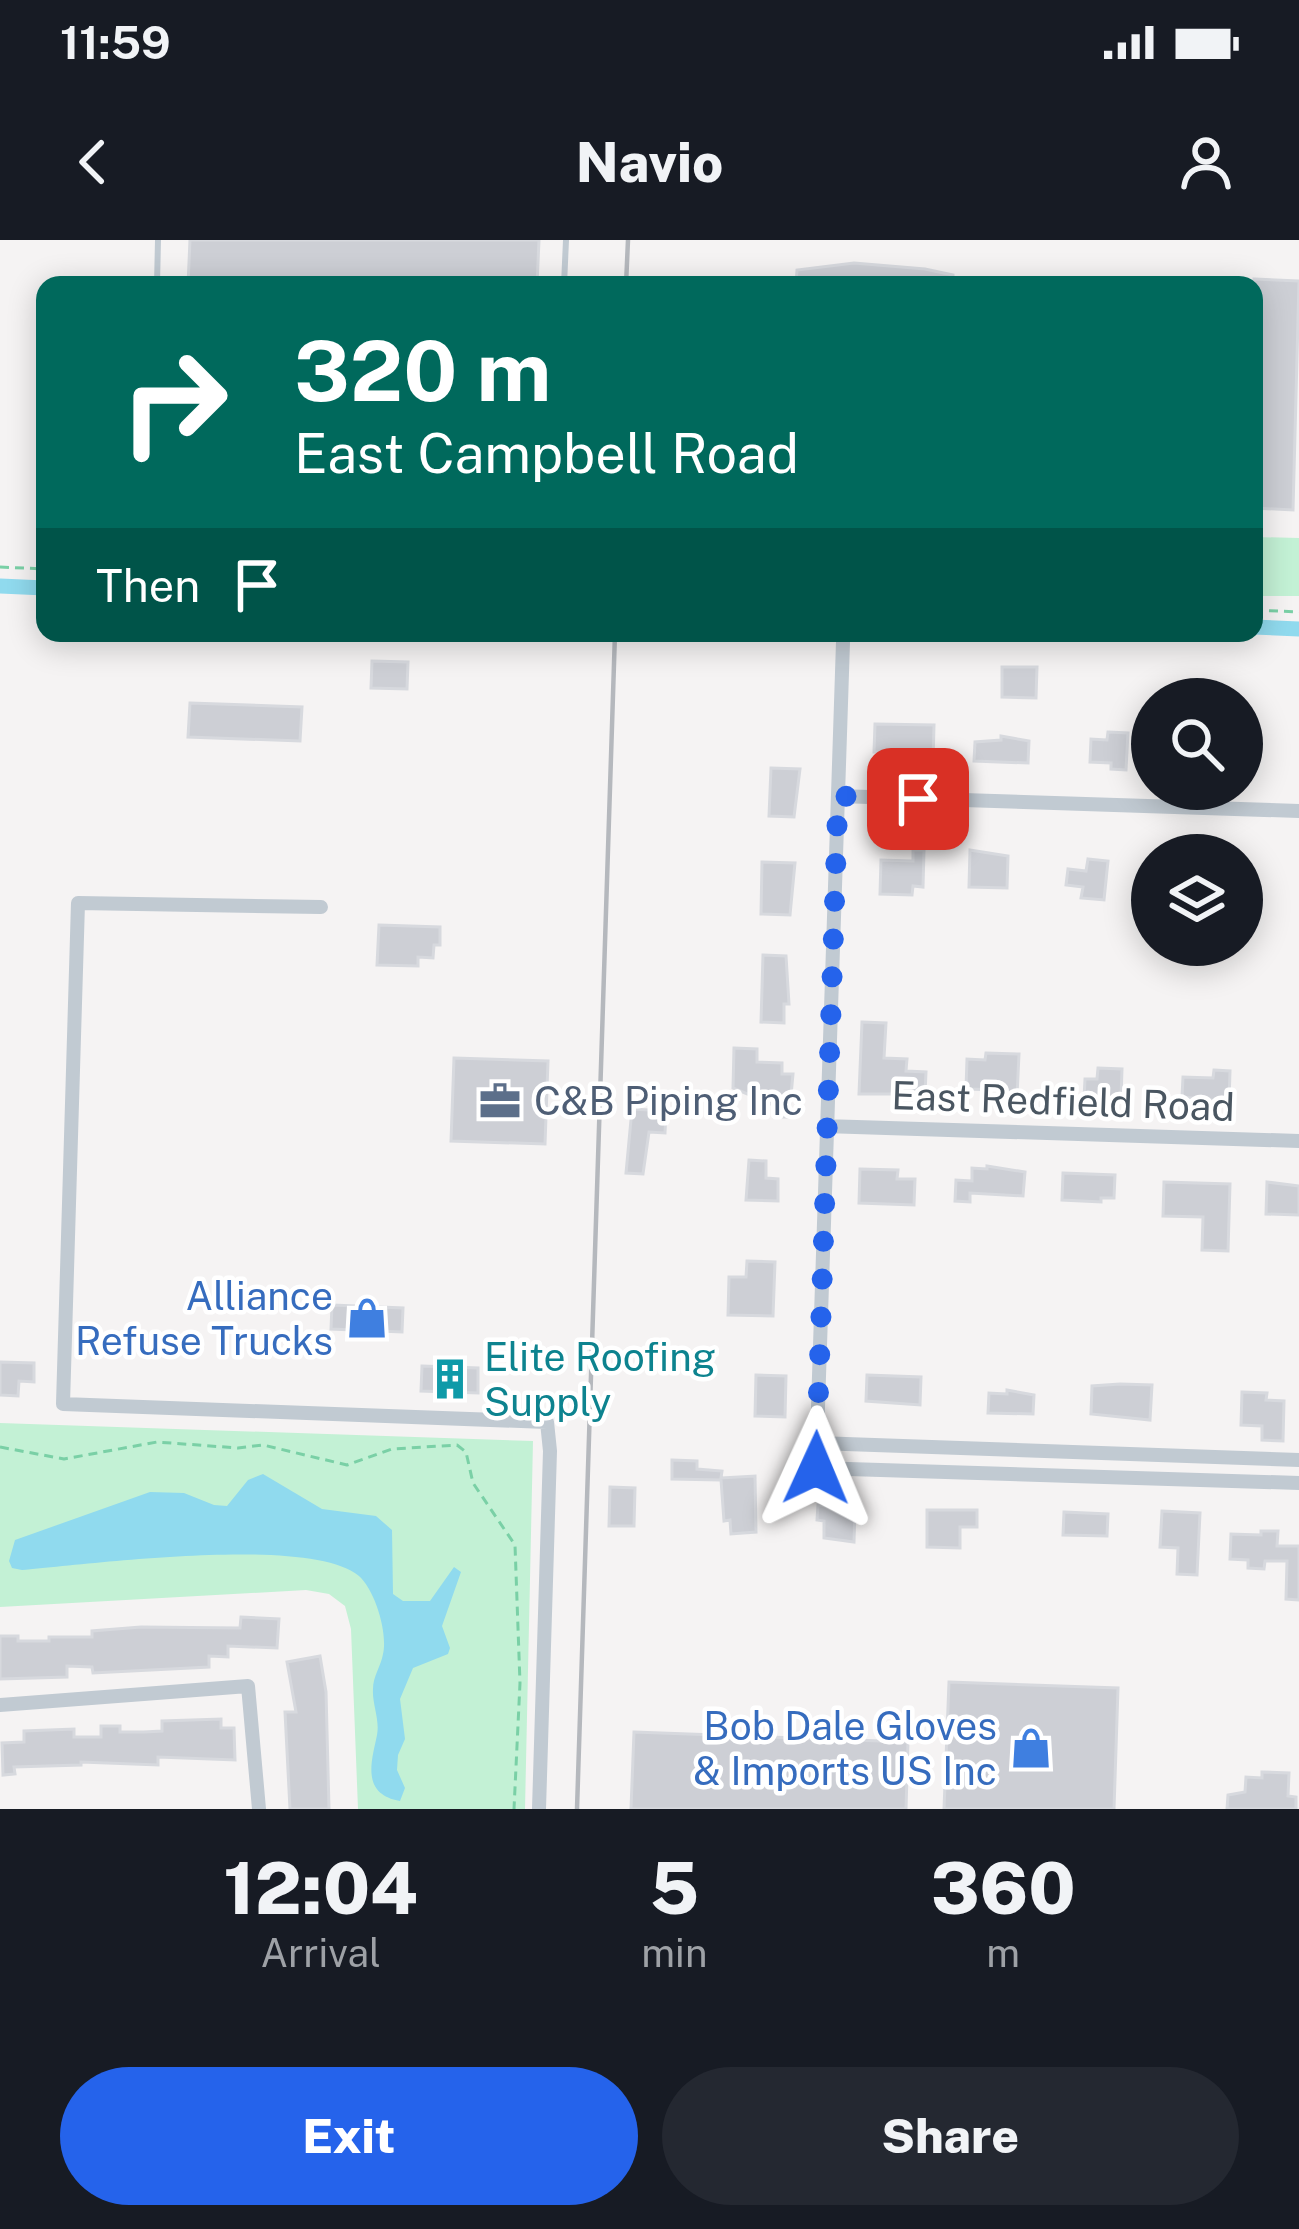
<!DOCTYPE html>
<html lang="en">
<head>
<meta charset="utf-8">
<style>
  :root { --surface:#171b24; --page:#242831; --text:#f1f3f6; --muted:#9ea1a6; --accent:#2563eb }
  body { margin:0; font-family:"Public Sans",sans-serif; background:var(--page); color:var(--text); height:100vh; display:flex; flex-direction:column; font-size:45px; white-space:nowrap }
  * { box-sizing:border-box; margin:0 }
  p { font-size:39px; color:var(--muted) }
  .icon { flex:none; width:66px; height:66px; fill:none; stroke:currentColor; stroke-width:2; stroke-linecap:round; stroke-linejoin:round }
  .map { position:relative; height:1569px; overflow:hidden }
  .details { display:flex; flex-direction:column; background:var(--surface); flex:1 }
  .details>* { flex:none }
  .hud { position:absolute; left:36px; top:36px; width:1227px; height:366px; border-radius:24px; box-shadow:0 6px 30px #0003; background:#00695c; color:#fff; overflow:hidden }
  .fabs { position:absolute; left:1131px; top:438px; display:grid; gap:24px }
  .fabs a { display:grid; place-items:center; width:132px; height:132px; border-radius:50%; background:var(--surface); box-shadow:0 6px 30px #0003; font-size:60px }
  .pin { position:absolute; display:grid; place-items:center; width:102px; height:102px; color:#fff; margin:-51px; border-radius:24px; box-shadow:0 6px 18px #0006 }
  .me { position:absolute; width:132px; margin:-66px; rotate:1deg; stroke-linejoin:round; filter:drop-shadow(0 0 9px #0008) }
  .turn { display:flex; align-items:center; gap:42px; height:252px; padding:0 60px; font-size:54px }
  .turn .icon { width:156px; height:156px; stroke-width:2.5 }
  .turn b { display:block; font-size:84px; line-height:102px }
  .then { display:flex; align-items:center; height:114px; padding:0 60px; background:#0003; gap:24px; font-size:45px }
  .eta { display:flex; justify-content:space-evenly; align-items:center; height:204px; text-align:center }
  .eta b { font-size:72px; font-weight:800; line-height:84px }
  .cta { display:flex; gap:24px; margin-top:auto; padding:24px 60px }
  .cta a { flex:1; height:138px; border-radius:72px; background:var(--accent); color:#fff; font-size:48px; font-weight:800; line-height:138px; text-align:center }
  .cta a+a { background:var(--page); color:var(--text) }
  .status { display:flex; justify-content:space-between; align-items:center; height:84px; padding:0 60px; background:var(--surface); direction:ltr }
  .status svg { height:33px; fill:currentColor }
  header { display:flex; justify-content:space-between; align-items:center; height:156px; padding:0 60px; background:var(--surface); font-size:54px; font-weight:800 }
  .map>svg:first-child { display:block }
  .green { fill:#c3f1d5 }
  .water { fill:#90daee }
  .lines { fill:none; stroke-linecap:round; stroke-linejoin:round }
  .canal { stroke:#90daee; stroke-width:15 }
  .building { fill:#cdcfd5; stroke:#d7d9de; stroke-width:3 }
  .path { stroke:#7ad0a6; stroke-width:3; stroke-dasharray:9 6; stroke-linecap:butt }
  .lane { stroke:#c1cad2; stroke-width:6 }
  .street { stroke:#c1cad2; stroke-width:14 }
  .rail { stroke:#b5b8bd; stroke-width:4.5 }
  .route { stroke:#2563eb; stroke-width:21; stroke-dasharray:0 37.8 }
  .labels { text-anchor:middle; stroke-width:9; stroke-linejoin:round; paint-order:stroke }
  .service-label { font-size:39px; fill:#4e5e75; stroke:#fff; text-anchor:start }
  .street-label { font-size:39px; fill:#4a5661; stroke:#fff }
  .shop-label { font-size:39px; fill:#366cbe; stroke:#fff; text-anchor:end }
  .culture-label { font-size:39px; fill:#0d838f; stroke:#fff; text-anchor:start }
</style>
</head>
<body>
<div class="status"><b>11:59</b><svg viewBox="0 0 49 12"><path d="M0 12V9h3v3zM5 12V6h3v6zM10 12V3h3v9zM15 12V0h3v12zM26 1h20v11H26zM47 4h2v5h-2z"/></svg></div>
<header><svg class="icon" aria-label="back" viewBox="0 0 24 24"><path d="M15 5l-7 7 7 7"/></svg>Navio<svg class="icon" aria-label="person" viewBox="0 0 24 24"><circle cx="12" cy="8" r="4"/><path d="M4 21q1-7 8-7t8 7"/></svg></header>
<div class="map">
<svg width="1299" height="1569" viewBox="0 0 1299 1569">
  <rect width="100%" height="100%" fill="#f5f3f3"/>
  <path class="green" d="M1254,297L1299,298V356H1254Z
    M0,1183L533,1201L525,1569H358L351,1389L345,1366L329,1354L306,1350L0,1367Z"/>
  <path class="water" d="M263,1234L322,1269L376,1276L392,1290L393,1354L403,1361H430L454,1327L461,1332L442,1386L450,1408L448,1414L413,1428L400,1459L405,1499L398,1515L397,1530L405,1548L400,1561C360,1554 372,1520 377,1495C380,1479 372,1464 373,1449C373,1436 381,1426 383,1414C388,1393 375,1350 359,1336C309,1295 92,1324 22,1330L12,1328L9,1321L15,1300L150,1252L184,1253L214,1265L227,1266L248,1240Z"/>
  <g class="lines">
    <path class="canal" d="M0,346L45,348
      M1254,387L1299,389"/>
  </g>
  <path class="building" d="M190,0H539L537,45H188Z
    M854,23L925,29L953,35V45H796L797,30Z
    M1254,39L1299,41L1293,270L1254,268Z
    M372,421L408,422L407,449L371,448Z
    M1002,427H1037L1036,458L1002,457Z
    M190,463L302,467L300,501L188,497Z
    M875,484L934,485L933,523H914V517L894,516V513L874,512Z
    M1108,492L1128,493L1126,530L1111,529V523L1090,522L1091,499L1107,500Z
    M1001,496L1029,501L1028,523L974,521L975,502L1001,500Z
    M771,528L800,529L794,577L769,576Z
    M913,610H924L923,647L913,646L912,655L880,654L881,620L913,621Z
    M970,610L1008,616L1007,648L969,647Z
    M1088,619L1108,621L1104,660L1081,658L1083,647L1066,645L1068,629L1086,631Z
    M762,622L795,623L790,675L761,674Z
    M379,685L440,687V705H434L433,718L418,717V726L377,725Z
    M763,715L786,716L789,764H784V783L761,782Z
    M862,782L886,783L884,818L907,819L906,831L926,832L925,854H859Z
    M734,808L757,809V822L782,823V834H793L789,877H774L775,864H750V855L733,848Z
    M986,813L1019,814L1017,856L1001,855L1002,850L966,849L967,819L985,820Z
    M454,818L548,821L545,904L451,901Z
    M1098,828L1122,829L1121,859H1084L1085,839H1097Z
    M1214,830L1230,831L1229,862L1182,857L1183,837L1213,838Z
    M632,869L666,871L665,893L649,892L643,934L626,933Z
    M749,920L766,921V938L778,939V961L746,960Z
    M987,926L1025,932L1023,956L970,953V962L955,961L956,940L972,941V928L987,929Z
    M860,929L898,930L897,939H915L914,965L859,963Z
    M1063,933L1115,935L1114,958H1101V962L1062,960Z
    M1164,942L1230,944L1228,1011L1202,1010L1203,977L1163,976Z
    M1267,942L1299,946V975L1266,974Z
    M747,1021L775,1022L773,1076L728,1075L729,1037H746Z
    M332,1065L403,1068L402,1092L331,1089Z
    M0,1122L34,1123V1142L19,1141L18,1156L0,1155Z
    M422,1126L478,1128V1153L421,1151Z
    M756,1135L786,1136L785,1177L755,1176Z
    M867,1135L921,1137L920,1165L866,1161Z
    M1120,1144L1152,1145L1150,1180L1091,1174L1092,1146Z
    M1007,1150L1034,1155L1033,1174L988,1173L989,1153L1007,1154Z
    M1242,1152L1267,1153L1266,1160L1284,1161L1283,1201L1262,1200V1186L1241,1185Z
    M672,1220L697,1221V1229L722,1231L721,1238L755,1236L756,1292L731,1294L730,1280L724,1281L721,1240L672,1239Z
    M610,1247L635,1248L634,1286H609Z
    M818,1265L855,1269L854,1302L824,1298V1281L817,1280Z
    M927,1270H977V1287H960V1308L927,1307Z
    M1162,1271L1200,1273L1197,1335L1177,1334L1178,1308L1160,1307Z
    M1064,1272L1108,1274L1107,1296L1063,1295Z
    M1261,1291H1278L1277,1306H1299V1360L1286,1359L1287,1321H1265L1264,1329L1248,1328V1320L1230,1319L1231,1294L1261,1295Z
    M241,1377L279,1379L277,1408L228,1406V1417L209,1416V1427L93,1433L92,1427L67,1426V1437L0,1439V1396H18V1401H49V1397H92V1391L141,1387L240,1388Z
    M320,1416L326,1452L329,1569H290L285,1472H296L287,1422Z
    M949,1442L1118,1448L1114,1569H944Z
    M221,1479V1488H234L235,1520L158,1517V1525L81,1522V1525L14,1527L15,1534L3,1535L2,1503L24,1502V1491L74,1489V1497H101V1486H120V1492H144L162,1491V1481Z
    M634,1492L908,1502L906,1569H631Z
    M1262,1532L1289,1533L1288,1556L1296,1557V1569H1227L1228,1555L1245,1552L1246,1537L1262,1538Z"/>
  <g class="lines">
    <path class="path" d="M0,327L45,329
      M1254,370L1299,372
      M0,1207L64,1219L157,1202L238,1208L263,1205L347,1225L392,1209L457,1205L466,1212L473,1243L515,1305L520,1443L514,1569"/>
    <path class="lane" d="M157,45L158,0
      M564,45L566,0"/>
    <path class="street" d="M843,402L816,1228L1299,1243
      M838,556L1299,571
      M321,667L78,663L63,1164L547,1182L550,1211L539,1569
      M824,886L1299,901
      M817,1203L1299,1220
      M0,1465L248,1446L259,1569"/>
    <path class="rail" d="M626,45L628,0
      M577,1569L615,393"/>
  </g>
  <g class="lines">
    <path class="route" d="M816,1228L838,556L918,559"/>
  </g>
  <defs>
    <g id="office-bare" transform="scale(3.24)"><path d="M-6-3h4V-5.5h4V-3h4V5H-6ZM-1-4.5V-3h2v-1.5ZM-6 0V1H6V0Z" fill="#5c6f8a" stroke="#fff" stroke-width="2.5" paint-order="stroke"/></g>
    <g id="shop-bare" transform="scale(3.24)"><path d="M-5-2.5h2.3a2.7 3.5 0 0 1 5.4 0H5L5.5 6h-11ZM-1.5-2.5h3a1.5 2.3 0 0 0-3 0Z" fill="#3f7fe0" stroke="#fff" stroke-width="2.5" paint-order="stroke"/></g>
    <g id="building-bare" transform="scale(3.24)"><path d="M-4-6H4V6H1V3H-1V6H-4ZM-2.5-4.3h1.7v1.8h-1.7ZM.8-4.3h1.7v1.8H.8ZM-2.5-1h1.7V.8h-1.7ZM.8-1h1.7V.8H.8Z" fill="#0f9aa8" stroke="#fff" stroke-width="2.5" paint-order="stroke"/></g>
  </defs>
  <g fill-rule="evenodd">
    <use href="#office-bare" x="500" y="861"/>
    <use href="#shop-bare" x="367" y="1078"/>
    <use href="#building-bare" x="450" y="1139"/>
    <use href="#shop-bare" x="1031" y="1508"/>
  </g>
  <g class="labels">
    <g class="service-label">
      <text x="534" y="875">C&amp;B Piping Inc</text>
    </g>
    <g class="street-label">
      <text transform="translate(1063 861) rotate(2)" y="14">East Redfield Road</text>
    </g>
    <g class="shop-label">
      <text x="333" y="1070">Alliance<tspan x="333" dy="45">Refuse Trucks</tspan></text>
      <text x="997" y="1500">Bob Dale Gloves<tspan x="997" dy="45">&amp; Imports US Inc</tspan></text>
    </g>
    <g class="culture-label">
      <text x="484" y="1131">Elite Roofing<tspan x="484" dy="45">Supply</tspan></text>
    </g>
  </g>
</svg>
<div class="fabs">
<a><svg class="icon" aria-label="search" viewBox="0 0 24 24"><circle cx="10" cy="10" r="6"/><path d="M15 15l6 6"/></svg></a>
<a><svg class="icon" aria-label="layers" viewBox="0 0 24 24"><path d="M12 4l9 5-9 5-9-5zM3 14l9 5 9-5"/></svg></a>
</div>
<div class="pin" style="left:918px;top:559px;background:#d93025"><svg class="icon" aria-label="arrive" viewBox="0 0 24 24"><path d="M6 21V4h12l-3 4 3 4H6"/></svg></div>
<svg class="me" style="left:816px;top:1228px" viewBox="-20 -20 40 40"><path d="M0-17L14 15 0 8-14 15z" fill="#2563eb" stroke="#fff" stroke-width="4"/></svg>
<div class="hud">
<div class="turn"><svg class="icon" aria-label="right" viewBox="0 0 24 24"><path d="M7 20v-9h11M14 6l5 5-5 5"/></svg><div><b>320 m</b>East Campbell Road</div></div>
<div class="then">Then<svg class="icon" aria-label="arrive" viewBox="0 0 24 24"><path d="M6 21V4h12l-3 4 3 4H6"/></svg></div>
</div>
</div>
<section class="details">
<div class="eta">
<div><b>12:04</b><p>Arrival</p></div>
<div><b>5</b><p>min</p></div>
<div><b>360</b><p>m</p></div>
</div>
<div class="cta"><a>Exit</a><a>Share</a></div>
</section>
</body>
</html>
